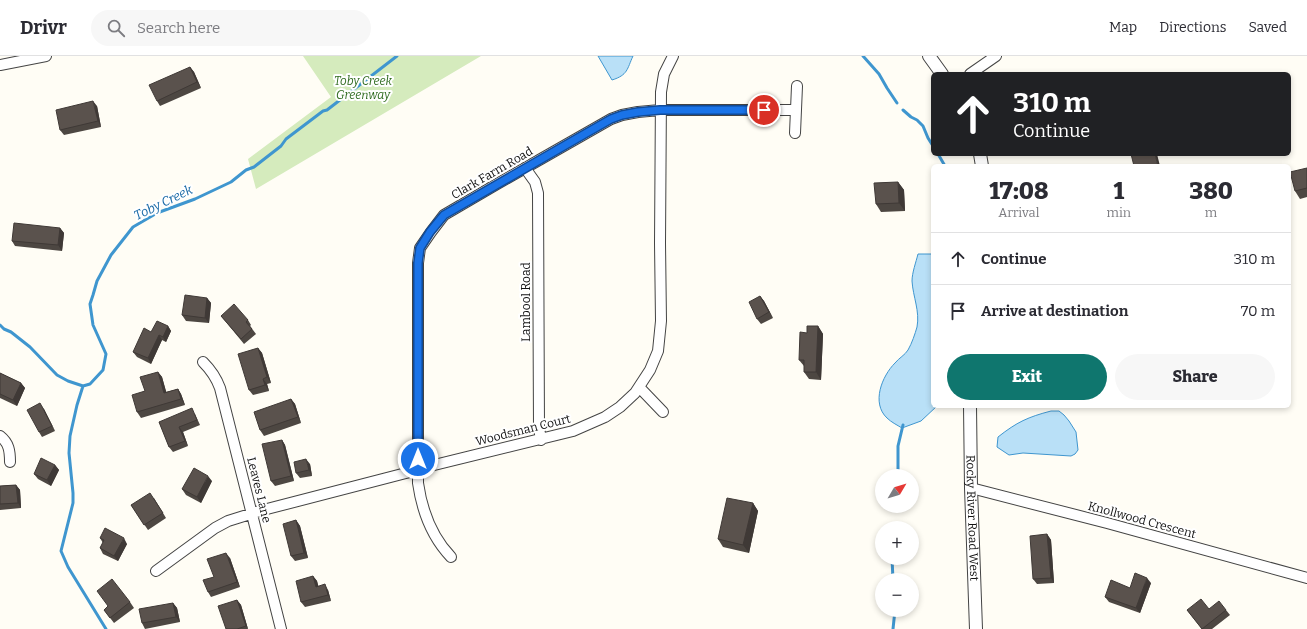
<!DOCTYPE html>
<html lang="en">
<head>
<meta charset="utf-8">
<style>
  :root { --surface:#fff; --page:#f7f7f7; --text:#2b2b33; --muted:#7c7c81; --line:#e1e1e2; --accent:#0f766e }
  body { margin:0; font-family:Bitter,serif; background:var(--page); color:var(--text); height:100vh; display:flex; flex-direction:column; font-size:15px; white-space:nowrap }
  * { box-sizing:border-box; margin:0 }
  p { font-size:13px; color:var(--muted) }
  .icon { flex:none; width:22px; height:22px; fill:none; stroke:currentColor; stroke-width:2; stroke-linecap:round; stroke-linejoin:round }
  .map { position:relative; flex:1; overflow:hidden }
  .side { position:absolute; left:931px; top:108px; width:360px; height:244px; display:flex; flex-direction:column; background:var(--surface); border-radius:6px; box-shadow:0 2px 6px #0003 }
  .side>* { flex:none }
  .top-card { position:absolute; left:931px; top:16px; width:360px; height:84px; border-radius:6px; box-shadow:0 2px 6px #0003; background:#202124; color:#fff; overflow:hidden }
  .needle { width:26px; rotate:52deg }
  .tools { position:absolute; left:875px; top:413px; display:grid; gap:8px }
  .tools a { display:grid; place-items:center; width:44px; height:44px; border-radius:50%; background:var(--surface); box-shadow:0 2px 6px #0003; font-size:20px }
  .pin { position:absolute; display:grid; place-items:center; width:34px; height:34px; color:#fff; margin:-17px; border:2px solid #fff; border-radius:50%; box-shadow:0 1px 4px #0007 }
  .me { position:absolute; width:44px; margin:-22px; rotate:0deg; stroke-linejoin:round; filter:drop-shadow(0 0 3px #0008) }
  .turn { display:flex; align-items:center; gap:14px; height:84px; padding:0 16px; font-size:18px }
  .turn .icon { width:52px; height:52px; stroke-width:2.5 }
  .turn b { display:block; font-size:28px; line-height:34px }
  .eta { display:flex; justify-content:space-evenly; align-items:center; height:68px; text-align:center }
  .eta b { font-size:24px; font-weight:800; line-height:28px }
  .action { display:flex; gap:8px; margin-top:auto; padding:8px 16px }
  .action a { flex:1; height:46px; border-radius:24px; background:var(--accent); color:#fff; font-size:16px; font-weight:800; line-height:46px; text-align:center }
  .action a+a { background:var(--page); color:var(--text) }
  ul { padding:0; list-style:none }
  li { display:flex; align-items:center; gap:12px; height:52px; padding:0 16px; border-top:1px solid var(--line) }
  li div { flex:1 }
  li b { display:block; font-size:15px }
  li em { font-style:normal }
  header { display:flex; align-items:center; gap:24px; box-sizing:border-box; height:56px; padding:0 20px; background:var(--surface); border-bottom:1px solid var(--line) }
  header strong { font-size:19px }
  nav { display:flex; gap:22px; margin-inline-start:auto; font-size:14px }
  .search { width:280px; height:36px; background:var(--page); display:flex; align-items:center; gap:10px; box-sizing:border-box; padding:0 14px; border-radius:22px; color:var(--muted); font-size:15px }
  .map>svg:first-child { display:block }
  .green { fill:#d5ebbd }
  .water { fill:#b9e0f7; stroke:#3f96cf }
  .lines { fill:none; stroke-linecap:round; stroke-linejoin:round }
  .stream { stroke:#3f96cf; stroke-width:3 }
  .minor-casing { stroke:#444; stroke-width:12 }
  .tertiary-casing { stroke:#444; stroke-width:14 }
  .minor { stroke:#fff; stroke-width:10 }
  .tertiary { stroke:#fff; stroke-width:12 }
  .wall { fill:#4d4742 }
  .shaded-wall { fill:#3f3936 }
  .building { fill:#5a524d; stroke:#3f3936 }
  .route-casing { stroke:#114b97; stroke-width:10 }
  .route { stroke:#1a73e8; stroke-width:7 }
  .labels { text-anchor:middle; stroke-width:4; stroke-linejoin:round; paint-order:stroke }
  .park-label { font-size:12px; font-style:italic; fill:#2f6b1f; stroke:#fff }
  .street-label { font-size:12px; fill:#111; stroke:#fff }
  .water-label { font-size:13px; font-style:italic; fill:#1768a6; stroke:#fff }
</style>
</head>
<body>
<header>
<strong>Drivr</strong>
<div class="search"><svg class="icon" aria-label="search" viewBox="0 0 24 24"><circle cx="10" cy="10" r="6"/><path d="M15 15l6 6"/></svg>Search here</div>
<nav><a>Map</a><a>Directions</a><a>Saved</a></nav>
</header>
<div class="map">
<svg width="1307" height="573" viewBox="0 0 1307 573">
  <rect width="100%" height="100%" fill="#fffdf5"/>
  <path class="green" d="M303,0H481L256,133L248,103L331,41Z"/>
  <path class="water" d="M598,0H633C627,13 628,19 612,24Z
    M918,198H933V350H937L921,365L902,372C897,369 891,366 887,362C871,347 882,320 895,307C899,302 905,299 908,294C912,287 915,278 917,271C920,255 913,241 912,225C912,217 916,206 918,198Z
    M1051,355H1059L1064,359L1069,365L1076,376L1078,394L1075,398L1071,400L1023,397L1009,399L997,391L998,381C1017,366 1028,361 1051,355Z"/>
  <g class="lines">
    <path class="stream" d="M863,0L879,18L887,32L897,47
      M903,54L911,61L917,64L923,70L928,82L933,90
      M938,98L945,110
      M0,269L4,273L11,276L30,291L57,319L68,325L83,330L90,328L103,314L106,298L93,269L90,248L93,239L97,225L111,199L133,171L157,157L195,143L231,126L246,114L254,111L281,90L286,83L323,55L327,54L397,0
      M83,330L77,349L70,380L69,397L73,437V447L61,495L68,511L106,573
      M898,420V390L903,369
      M892,472L893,468
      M892,502L893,524
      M893,573L895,554"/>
    <g class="minor-casing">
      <path id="minor" d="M0,9L46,0
        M970,18L996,0
        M795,77L797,30
        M525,112L535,126L538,137L539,372L541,384
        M203,306C211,314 216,321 220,332L281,573
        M639,331L663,356
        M0,380C9,387 10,395 10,406
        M971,432L1107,467L1307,522
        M451,501C431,480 422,455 418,427V207L420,192L431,176L444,159L497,128L611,63L622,59L638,56L660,54H795
        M156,515L215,472L228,465L263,454L406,417L418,413L573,375L605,361L620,351L635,337L650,314L658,295L661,265L660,187L661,36L664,18L673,0"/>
    </g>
    <g class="tertiary-casing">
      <g id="tertiary">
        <path d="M929,0L942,18"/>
        <path d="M980,98L982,110"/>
        <path id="s1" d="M970,350L971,432L976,573"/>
      </g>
    </g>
    <use href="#minor" class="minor"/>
    <use href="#tertiary" class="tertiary"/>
  </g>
  <path class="wall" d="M190,11L194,16L201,32L160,50L157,45Z
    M97,50L101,71L64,79L60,74Z
    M1307,112V141L1300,143L1295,135Z
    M898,126L904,134L905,155L881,156L876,148Z
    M60,172L64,177L62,195L15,190L12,185Z
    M760,240L764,245L773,262L761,268L757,263Z
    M207,242L211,247L209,267L186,265L182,259Z
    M221,260L248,264L251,269L250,270L256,278L244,288Z
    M168,270L171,275L166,286L162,284L151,308L137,301L133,296L151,276Z
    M818,270L823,278L821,324L809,323L804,316V310L799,304L807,277Z
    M258,292L262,297L271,327L267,328L269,335L253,339L249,334Z
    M158,316L162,321L166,336L178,333L181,338L185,349L141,362L137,356L145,335Z
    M0,317L21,327L25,332L17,350L0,342Z
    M291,343L295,348L301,367L264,380L260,374Z
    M44,353L55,375L42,381L39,376Z
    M195,358L200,369L183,376L188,390L173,396L169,391L159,366Z
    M282,384L285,389L294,425L275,430L271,425Z
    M310,408L312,420L300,422L296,417Z
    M55,409L59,414L51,430L38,423L34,418Z
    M212,425L201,447L186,439L182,433Z
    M16,429L20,434L21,452L0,454V430Z
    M154,442L166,462L148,474L131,449Z
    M753,447L758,455L749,497L723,491L718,483Z
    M296,464L300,470L308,502L295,505L291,500Z
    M1047,478L1051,484L1054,527L1037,528L1033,523Z
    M100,482L127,488L118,505L103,498L100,492L103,487Z
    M230,502L240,531L211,541L208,536L214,521Z
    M313,520L317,525L318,530L328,534L331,545L305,551L301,546Z
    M1151,527L1140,557L1109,546L1105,541L1130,532Z
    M237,544L241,549L248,573H226Z
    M130,546L134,552L114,567L104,554Z
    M173,547L177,552L180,566L145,573L142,567Z
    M1209,553L1226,554L1230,559L1212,573H1202L1187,554Z"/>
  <path class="shaded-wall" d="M190,11L194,16L201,32L197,26Z
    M93,45L97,50L101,71L98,65Z
    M1155,98H1157L1160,110H1158Z
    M898,126L904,134L905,155L899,147Z
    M60,172L64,177L62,195L58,189Z
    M760,240L764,245L773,262L769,256Z
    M207,242L211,247L209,267L205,262Z
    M168,270L171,275L166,286L163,281Z
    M818,270L823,278L821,324L816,316Z
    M159,279L162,284L151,308L148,302Z
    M258,292L262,297L271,327L267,321Z
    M158,316L162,321L168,342L164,337Z
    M263,323L267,328L269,335L265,329Z
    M21,327L25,332L17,350L13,344Z
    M178,333L181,338L185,349L181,343Z
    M291,343L295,348L301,367L298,361Z
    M40,347L44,353L55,375L52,370Z
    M179,371L183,376L188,390L185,385Z
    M282,384L285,389L294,425L291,420Z
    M306,403L310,408L312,420L309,414Z
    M55,409L59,414L51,430L47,424Z
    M208,420L212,425L201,447L197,441Z
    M16,429L20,434L21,452L18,447Z
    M753,447L758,455L749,497L743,489Z
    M296,464L300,470L308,502L304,497Z
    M1047,478L1051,484L1054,527L1051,522Z
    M124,482L127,488L118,505L114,500Z
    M226,497L230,502L240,531L237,526Z
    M313,520L317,525L320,536L316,531Z
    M1147,522L1151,527L1140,557L1136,552Z
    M325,528L328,534L331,545L328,539Z
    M237,544L241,549L248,573L246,570Z
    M173,547L177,552L180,566L176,561Z"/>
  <path class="building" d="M190,11L197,26L157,45L149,29Z
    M93,45L98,65L60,74L56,54Z
    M1131,98H1155L1158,110H1134Z
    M1307,112V132L1295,135L1290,116Z
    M898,126L899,147L876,148L874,127Z
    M14,167L60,172L58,189L12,185Z
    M185,239L207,242L205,262L182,259Z
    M760,240L769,256L757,263L749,246Z
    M234,248L248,264L246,266L252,273L241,283L221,260Z
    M157,265L168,270L163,281L159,279L148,302L133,296L144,272L151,276Z
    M807,270H818L816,316H804V304H799L800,276L807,277Z
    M258,292L267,321L263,323L265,329L249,334L238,298Z
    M158,316L164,337L178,333L181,343L137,356L132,339L145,335L140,321Z
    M0,317L21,327L13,344L0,338Z
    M291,343L298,361L260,374L254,356Z
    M40,347L52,370L39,376L27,354Z
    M192,352L197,364L179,371L185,385L169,391L159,366Z
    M282,384L291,420L271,425L262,388Z
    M41,402L55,409L47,424L34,418Z
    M306,403L309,414L296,417L294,406Z
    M194,412L208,420L197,441L182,433Z
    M16,429L18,447L0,448V430Z
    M150,437L163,457L144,469L131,449Z
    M727,442L753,447L743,489L718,483Z
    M296,464L304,497L291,500L283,468Z
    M105,472L124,482L114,500L100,492L104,484L100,482Z
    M1047,478L1051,522L1033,523L1030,480Z
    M226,497L237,526L208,536L203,524L214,521L207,503Z
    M1135,517L1147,522L1136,552L1105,541L1111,524L1130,532Z
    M313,520L316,531L325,528L328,539L301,546L296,525Z
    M112,523L130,546L110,562L104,554L108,550L97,535Z
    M1201,543L1209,553L1219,545L1226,554L1202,573L1187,554Z
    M237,544L246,570L237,573H226L218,550Z
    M173,547L176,561L142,567L139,553Z"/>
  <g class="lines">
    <g class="route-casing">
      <path id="route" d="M418,403V207L420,192L430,176L444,159L576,83L611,63L622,59L638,56L660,54H764"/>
    </g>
    <use href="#route" class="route"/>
  </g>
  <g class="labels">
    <g class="park-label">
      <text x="363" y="29">Toby Creek<tspan x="363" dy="14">Greenway</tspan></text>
    </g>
    <g class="street-label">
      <text transform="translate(492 117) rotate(-30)" y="4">Clark Farm Road</text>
      <text transform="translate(526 246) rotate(-90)" y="4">Lambool Road</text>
      <text transform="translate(523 374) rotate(-14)" y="4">Woodsman Court</text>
      <text transform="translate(259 434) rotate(76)" y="4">Leaves Lane</text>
      <text dy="4" stroke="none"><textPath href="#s1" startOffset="112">Rocky River Road West</textPath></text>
      <text transform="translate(1142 464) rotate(15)" y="4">Knollwood Crescent</text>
    </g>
    <g class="water-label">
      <text transform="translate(163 146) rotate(-26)" y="5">Toby Creek</text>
    </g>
  </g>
</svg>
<div class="tools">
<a><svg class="needle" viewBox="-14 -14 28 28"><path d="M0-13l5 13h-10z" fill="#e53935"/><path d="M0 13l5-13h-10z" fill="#7c7c81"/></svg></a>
<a>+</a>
<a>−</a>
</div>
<div class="pin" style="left:764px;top:54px;background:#d93025"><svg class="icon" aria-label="arrive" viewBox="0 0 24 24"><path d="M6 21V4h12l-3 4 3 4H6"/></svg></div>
<svg class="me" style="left:418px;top:403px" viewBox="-20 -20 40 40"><circle r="17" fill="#1a73e8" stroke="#fff" stroke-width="3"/><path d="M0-11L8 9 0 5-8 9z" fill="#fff"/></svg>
<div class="top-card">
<div class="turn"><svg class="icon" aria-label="ahead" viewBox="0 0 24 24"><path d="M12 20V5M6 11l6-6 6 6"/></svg><div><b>310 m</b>Continue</div></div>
</div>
<section class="side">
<div class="eta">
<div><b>17:08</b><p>Arrival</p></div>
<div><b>1</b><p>min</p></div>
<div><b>380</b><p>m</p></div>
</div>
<ul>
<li><svg class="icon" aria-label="ahead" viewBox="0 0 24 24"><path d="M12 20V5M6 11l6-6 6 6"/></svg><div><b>Continue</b></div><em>310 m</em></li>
<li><svg class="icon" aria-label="arrive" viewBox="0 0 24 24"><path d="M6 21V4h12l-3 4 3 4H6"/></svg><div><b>Arrive at destination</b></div><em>70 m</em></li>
</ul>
<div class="action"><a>Exit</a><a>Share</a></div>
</section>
</div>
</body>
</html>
